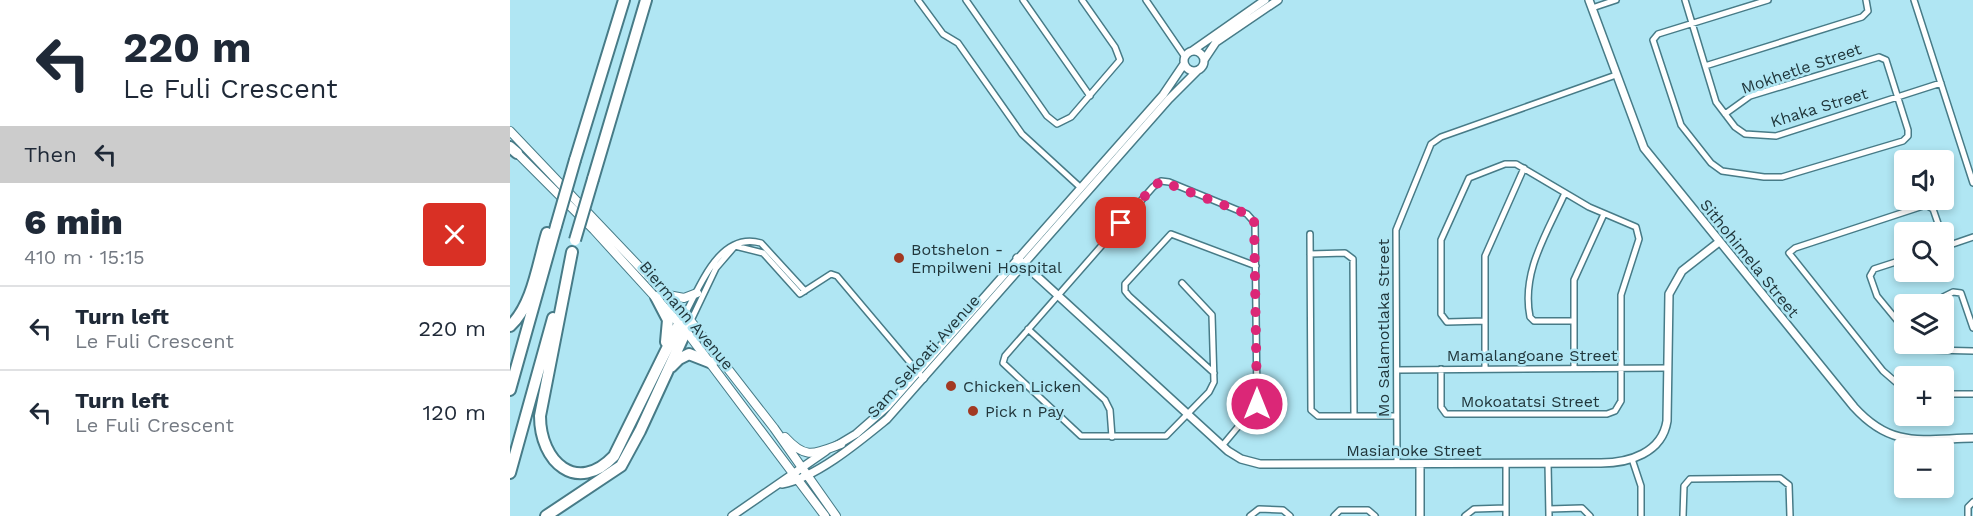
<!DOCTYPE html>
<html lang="en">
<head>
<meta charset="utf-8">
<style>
  :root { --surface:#fff; --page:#f6f6f7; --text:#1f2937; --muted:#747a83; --line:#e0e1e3 }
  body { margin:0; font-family:"Work Sans",sans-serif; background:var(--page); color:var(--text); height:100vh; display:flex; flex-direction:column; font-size:22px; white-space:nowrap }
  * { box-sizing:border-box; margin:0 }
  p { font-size:20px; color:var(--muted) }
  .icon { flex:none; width:33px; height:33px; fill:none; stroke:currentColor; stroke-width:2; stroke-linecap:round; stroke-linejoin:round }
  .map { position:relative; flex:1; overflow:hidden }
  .details { display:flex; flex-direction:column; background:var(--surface); width:510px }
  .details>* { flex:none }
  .banner { background:#fff; color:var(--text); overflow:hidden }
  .fabs { position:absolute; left:1384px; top:150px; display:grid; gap:12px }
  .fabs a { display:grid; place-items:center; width:60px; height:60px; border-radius:6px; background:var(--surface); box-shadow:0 3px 9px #0003; font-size:30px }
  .pin { position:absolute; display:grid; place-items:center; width:51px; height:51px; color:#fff; margin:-26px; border-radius:12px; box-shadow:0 3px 9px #0006 }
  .me { position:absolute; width:66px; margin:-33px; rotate:0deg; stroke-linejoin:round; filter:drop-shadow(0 0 4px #0008) }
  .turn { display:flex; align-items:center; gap:21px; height:126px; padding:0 24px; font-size:27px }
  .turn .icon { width:78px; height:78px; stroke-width:2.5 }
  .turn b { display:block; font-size:42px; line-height:51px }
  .then { display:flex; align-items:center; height:57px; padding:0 24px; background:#0003; gap:12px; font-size:22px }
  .round { display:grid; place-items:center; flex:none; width:63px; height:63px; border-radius:6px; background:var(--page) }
  .overview { display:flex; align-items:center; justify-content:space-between; height:102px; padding:0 24px }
  h1 { font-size:36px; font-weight:800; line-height:45px }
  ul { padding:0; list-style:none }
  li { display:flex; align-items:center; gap:18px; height:84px; padding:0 24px; border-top:2px solid var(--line) }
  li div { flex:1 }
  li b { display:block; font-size:22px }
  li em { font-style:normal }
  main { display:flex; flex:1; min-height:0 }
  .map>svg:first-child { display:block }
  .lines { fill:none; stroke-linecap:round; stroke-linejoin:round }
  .minor-casing { stroke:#477b87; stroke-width:8 }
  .tertiary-casing { stroke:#477b87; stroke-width:10 }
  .secondary-casing { stroke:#477b87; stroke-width:10 }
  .motorway-casing { stroke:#477b87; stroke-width:14 }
  .minor { stroke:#fff; stroke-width:5 }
  .tertiary { stroke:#fff; stroke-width:7 }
  .secondary { stroke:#fff; stroke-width:8 }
  .motorway { stroke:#fff; stroke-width:10 }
  .motorway-bridge-casing { stroke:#477b87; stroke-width:14; stroke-linecap:butt }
  .motorway-bridge { stroke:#fff; stroke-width:10 }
  .route { stroke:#db2777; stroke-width:10; stroke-dasharray:0 18 }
  .poi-dot { fill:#a23922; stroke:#b0e6f3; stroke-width:2 }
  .labels { text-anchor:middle; stroke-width:5; stroke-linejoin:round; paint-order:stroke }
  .street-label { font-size:16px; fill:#21373c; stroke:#b0e6f3 }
  .poi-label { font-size:16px; fill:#21373c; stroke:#b0e6f3; text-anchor:start }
</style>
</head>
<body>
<main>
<section class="details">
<div class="banner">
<div class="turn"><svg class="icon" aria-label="left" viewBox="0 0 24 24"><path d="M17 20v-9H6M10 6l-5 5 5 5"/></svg><div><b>220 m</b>Le Fuli Crescent</div></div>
<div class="then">Then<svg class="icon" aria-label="left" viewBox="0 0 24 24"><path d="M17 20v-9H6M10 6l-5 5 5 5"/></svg></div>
</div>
<div class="overview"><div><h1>6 min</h1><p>410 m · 15:15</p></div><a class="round" style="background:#d93025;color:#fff"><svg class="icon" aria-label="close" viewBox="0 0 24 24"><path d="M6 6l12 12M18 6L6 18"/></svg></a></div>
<ul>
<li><svg class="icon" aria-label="left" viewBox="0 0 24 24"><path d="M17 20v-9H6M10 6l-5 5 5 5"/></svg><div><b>Turn left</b><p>Le Fuli Crescent</p></div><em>220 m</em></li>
<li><svg class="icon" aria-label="left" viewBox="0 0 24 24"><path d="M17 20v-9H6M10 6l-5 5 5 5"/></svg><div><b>Turn left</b><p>Le Fuli Crescent</p></div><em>120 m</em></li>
</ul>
</section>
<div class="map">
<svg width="1463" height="516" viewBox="0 0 1463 516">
  <rect width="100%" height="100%" fill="#b0e6f3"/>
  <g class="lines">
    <g class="minor-casing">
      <path id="minor" d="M408,0L433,34L448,43L512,134L571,188
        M456,0L537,116L547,124L561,117L610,60L605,47L572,0
        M513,0L580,96
        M636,0L675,57
        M1175,0L1206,102L1225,127L1235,134L1266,136L1431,83
        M1404,0L1463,183
        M1082,8L1106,0
        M1195,66L1352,17L1358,11L1356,0
        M1215,114L1240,96L1369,57L1376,60L1398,130V136L1393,141L1272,177H1254L1212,171L1201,163L1171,125L1143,40L1148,34L1258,0
        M1055,193C1037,233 1011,272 1020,317L1024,321H1063
        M800,234L801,410L808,416H886
        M1434,247L1463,237
        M800,254L835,253L843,259L844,415
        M1395,259L1364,269L1360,276L1367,296L1395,330
        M672,283L702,315L704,382L699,392L656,436H571L493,363L495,356L643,187L651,181L659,182L737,214L745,223L747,404L712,446
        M1433,297L1443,292L1451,293L1463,328
        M174,316C190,287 209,231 251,243L295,291
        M518,329L595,400L600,410L602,437
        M176,331L206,268L225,246L253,253L290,294L321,274L327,276L414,379
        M1407,344L1422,350L1463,351
        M1064,368V280L1094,214
        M931,369V407L936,414H1097L1105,411L1111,401V295L1129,239L1126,227L1079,207L1006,164H995L959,178L931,240V314L937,322L975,321
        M975,369V256L1014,168
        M887,370L1158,368
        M704,373L619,296L615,291V284L661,234L746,266
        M1395,390L1373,371L1279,253L1285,248L1416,205L1423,209L1431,232
        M1434,394H1463
        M1122,459L1131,486V516
        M1038,463L1039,516
        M887,464L886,230L921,144L931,137L1106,75
        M996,464V516
        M1039,509L1072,508L1080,516
        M740,516L749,509L773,510L780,516
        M824,516L830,510H858L865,516
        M955,516L964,509L996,508
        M1173,516L1174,486L1180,479L1270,478L1279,485L1280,516
        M1458,516V507L1463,502"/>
    </g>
    <g class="tertiary-casing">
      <path id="tertiary" d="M1079,0L1134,148L1344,407C1382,449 1412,439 1463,438
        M674 61a10 10 0 1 1 20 0a10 10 0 1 1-20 0Z
        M682,51L755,0
        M694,60L706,42L768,0
        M507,258L718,451L731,459L750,464L1091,463C1119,463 1152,453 1157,421L1159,294L1172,271L1209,242
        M326,446L346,434L378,406L653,95L674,64
        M910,464V516
        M272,484C306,478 350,441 377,419L659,99L687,71
        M222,516L316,451"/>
    </g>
    <g class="secondary-casing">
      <path id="secondary" d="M0,131L180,320L264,428L326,516
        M4,150L84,230L176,331L315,516
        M158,295L174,298L187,293
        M275,437C296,460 304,454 331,444"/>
    </g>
    <g class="motorway-casing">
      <path id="motorway" d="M0,147L7,153
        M65,160L114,0
        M83,179L136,0
        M62,252L30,416C30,462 67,495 104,456L169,324
        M146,297L158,320L156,342
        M0,326C23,305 28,262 37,233
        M161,367L169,359L179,354L202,363
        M0,390L46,226
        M0,473L43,318
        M36,516L111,466L130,431L176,331"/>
    </g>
    <use href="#minor" class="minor"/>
    <use href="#tertiary" class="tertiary"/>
    <use href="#secondary" class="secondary"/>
    <use href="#motorway" class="motorway"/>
    <g class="motorway-bridge-casing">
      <path id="motorway-bridge" d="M46,226L65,160
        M65,240L83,179"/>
    </g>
    <use href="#motorway-bridge" class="motorway-bridge"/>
  </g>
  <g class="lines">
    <path class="route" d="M611,223L643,187L651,181L737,214L744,219L747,404"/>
  </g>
  <g class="poi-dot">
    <circle cx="389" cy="258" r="6"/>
    <circle cx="441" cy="386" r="6"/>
    <circle cx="463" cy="411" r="6"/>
  </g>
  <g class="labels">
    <g class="street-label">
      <text transform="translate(1291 68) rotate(-19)" y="6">Mokhetle Street</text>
      <text transform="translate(1309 107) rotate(-17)" y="6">Khaka Street</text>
      <text transform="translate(1240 258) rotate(51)" y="6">Sithohimela Street</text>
      <text transform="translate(177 315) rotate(50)" y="6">Biermann Avenue</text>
      <text transform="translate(873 328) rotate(-90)" y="6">Mo Salamotlaka Street</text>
      <text x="1022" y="361">Mamalangoane Street</text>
      <text transform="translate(413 356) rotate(-48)" y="6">Sam Sekoati Avenue</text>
      <text x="1020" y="407">Mokoatatsi Street</text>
      <text x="904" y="456">Masianoke Street</text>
    </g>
    <g class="poi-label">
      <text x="401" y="255">Botshelon -<tspan x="401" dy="18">Empilweni Hospital</tspan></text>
      <text x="453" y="392">Chicken Licken</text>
      <text x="475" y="417">Pick n Pay</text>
    </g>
  </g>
</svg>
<div class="fabs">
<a><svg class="icon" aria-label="sound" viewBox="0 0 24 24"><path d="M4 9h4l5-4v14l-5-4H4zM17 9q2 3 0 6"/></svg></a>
<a><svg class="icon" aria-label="search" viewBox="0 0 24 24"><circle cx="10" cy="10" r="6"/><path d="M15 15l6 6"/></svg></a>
<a><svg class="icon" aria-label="layers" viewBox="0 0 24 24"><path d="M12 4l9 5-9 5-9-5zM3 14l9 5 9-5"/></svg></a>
<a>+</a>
<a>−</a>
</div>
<div class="pin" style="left:611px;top:223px;background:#d93025"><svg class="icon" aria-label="arrive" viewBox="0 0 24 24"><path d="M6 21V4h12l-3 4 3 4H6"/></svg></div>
<svg class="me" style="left:747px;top:404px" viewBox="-20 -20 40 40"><circle r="17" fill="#db2777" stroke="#fff" stroke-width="3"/><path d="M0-11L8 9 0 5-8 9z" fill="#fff"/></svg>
</div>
</main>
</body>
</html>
